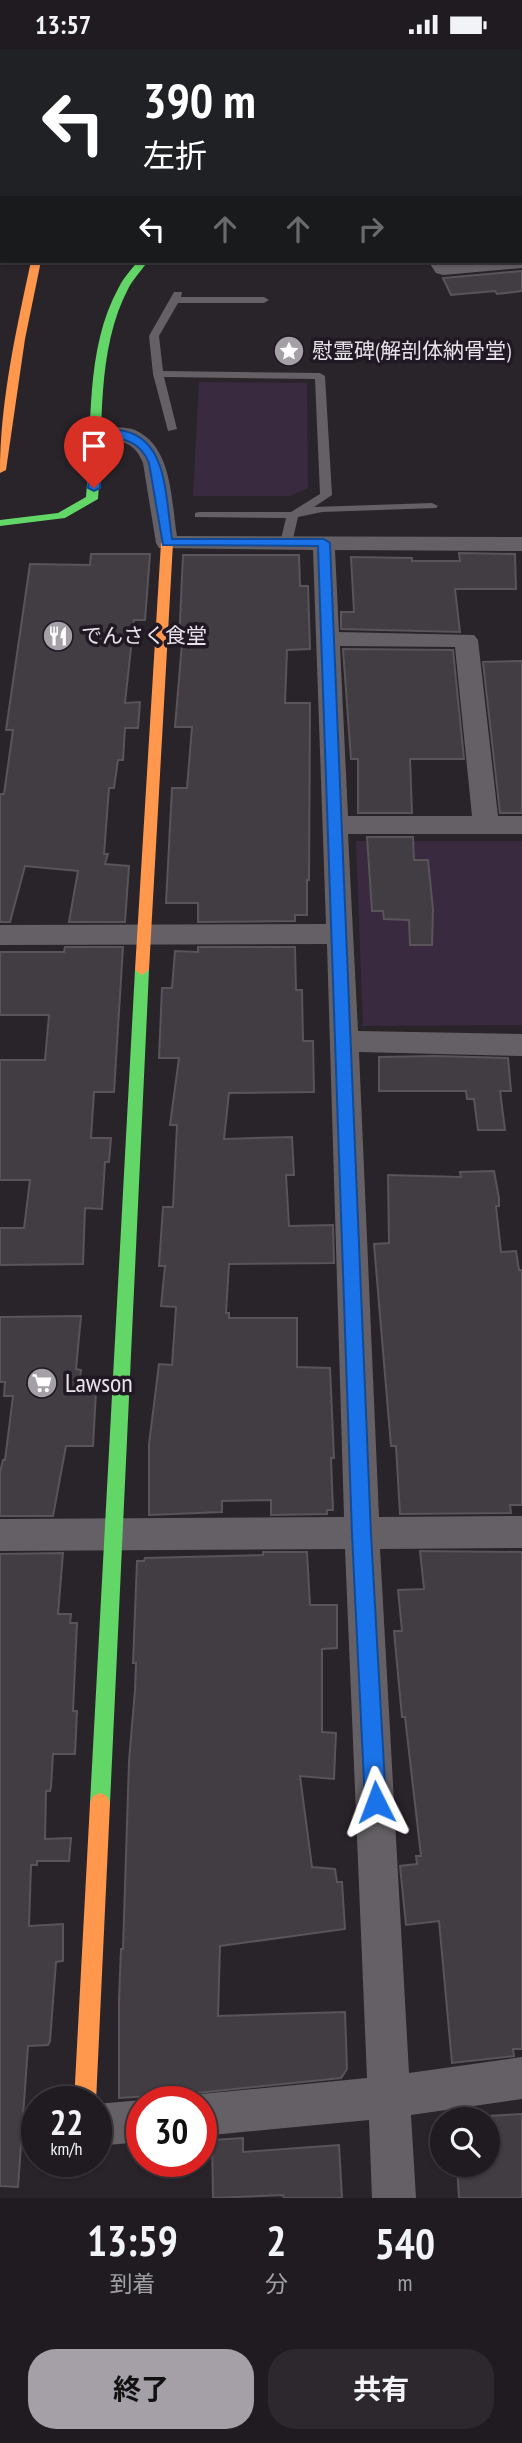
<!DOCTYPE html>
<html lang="ja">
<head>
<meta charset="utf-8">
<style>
  :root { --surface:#1f1b20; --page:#2c282d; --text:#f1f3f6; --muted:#a1a1a5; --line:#3c393e; --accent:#a5a0a7 }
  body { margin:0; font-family:"PT Sans Narrow","Noto Sans JP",sans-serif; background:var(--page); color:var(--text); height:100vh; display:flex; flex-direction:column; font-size:26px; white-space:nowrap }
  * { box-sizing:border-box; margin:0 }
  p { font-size:23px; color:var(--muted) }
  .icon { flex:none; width:38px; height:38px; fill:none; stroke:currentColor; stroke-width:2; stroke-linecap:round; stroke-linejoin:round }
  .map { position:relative; height:2149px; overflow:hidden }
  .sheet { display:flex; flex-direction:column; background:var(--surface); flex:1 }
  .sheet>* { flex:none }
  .top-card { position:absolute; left:0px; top:0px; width:523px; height:214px; box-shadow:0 2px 5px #0004,0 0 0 2px var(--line); background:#202124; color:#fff; overflow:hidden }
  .buttons { position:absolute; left:430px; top:2058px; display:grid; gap:14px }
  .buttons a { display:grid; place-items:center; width:70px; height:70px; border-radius:50%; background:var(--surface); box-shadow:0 2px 5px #0004,0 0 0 2px var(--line); font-size:35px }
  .speed { position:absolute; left:21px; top:2037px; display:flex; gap:14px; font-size:35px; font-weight:700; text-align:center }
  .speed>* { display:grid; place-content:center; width:91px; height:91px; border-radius:50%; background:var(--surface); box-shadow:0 2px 5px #0004,0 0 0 2px var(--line); line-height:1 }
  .speed small { font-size:18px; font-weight:400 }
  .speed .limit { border:10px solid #d22; background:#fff; color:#111 }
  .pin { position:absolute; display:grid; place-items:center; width:60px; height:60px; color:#fff; margin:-72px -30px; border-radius:50% 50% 50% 0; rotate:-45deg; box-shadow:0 0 7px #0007 }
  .pin .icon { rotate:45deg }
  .me { position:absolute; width:77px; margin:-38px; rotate:357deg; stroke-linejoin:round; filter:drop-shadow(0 0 5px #0008) }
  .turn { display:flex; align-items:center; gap:24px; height:147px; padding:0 28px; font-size:32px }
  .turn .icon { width:91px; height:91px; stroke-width:2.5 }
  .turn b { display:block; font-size:49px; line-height:60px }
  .lanes { display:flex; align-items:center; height:66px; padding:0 28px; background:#0003; justify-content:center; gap:35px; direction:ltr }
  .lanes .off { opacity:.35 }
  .eta { display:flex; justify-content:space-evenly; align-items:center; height:119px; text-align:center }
  .eta b { font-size:42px; font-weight:700; line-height:49px }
  .button { display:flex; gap:14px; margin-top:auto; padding:14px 28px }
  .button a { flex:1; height:80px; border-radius:28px; background:var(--accent); color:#111; font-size:28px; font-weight:700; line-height:80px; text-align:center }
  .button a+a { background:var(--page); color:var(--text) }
  .status { display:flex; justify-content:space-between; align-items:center; height:49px; padding:0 35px; background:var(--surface); direction:ltr }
  .status svg { height:19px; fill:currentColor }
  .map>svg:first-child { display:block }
  .green { fill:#3a2a40 }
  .building { fill:#423d43; stroke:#585459; stroke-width:2 }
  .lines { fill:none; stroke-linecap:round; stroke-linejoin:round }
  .path { stroke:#636064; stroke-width:2.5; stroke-dasharray:2 3.5; stroke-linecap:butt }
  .lane { fill:#646065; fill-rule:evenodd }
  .street { fill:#646065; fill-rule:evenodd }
  .fast { fill:#63d668; fill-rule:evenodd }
  .slow { fill:#ff974d; fill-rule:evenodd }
  .route { fill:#1a73e8; stroke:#114b97; stroke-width:2 }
  .labels { text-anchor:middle; stroke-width:7; stroke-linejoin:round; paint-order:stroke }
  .far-poi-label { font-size:21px; fill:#e8e2ea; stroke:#201823; text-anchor:start }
  .poi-label { font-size:26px; fill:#e8e2ea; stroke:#201823; text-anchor:start }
</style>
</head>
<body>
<div class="status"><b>13:57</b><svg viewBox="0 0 49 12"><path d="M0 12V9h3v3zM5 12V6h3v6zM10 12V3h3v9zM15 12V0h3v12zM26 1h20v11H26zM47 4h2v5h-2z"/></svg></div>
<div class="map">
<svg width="522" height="2149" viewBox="0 0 522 2149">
  <rect width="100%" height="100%" fill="#29242a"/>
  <path class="green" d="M199,333L307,334L308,439L290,447H193Z
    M356,792H522V976L363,977Z"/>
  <path class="building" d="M522,222V242L497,245L495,242L451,246L443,229Z
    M459,504L515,505L516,540H455L460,583L341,580V563H354L351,508L412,509V512H460Z
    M91,505H150L145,571H134L125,654L140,653L138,679H125L123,711H118L114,739H109L104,805H108L105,815L129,817L125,873H69L78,822L25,817L10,873H0V745H4L13,681H6L30,515L90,516Z
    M183,506H299L300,537H308L310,600L287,601L285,654H310L309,831H307V866H295V872L198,873V854H166L172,739H187L192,678H175L182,594H179Z
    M343,600L453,601L464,710H410L412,764H358V710H351Z
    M522,612V764H500L483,613Z
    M367,788H413L414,811H428L433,861L432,896H410L409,871L384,870L383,862H372Z
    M65,898H123L114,1043H94L91,1089H111L109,1113H105L102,1160L85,1159L83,1215L0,1216V1179H24L30,1131H0V1011H45L49,966H0V903H64Z
    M198,898H295L296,941H302L303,992H313L314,1043L229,1044L224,1090L292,1088L294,1126H286L289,1177L333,1176L334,1214L229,1215L226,1264H229V1269H297V1318L330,1319L334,1409H331L333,1461H327V1465L271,1466V1451L222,1452V1463L149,1466V1395L159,1315L172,1316L176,1258L161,1257L165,1217H159L163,1158H173L177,1076H170L179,1009H159L162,939H172L175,902L198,903Z
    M435,1007L508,1009L511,1042H500L505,1081H478L474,1050H467L466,1042H379V1008Z
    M494,1122L499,1149V1157H496L501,1203L516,1202L519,1221H522V1456H510L511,1464L400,1465L396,1397H391L374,1195L389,1194L388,1126L461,1128L460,1123Z
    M81,1267L76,1320L81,1321L78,1344L96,1343L93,1397H66L53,1467H0V1423L3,1411H5L13,1347H4L5,1333H0V1268Z
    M420,1502L522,1503V2000H513L514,2007L452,2014L439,1872L406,1876L400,1817L417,1815L416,1807H421L405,1668H402L394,1582H402L398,1541L424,1540Z
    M263,1503H307L310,1556H337V1599L322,1600V1683L336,1684L334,1730L300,1727L312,1818L335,1820L337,1833H342L345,1880L220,1897L218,1967L345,1963L347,2020L341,2029L197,2044L119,2049V1951L121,1900H123L129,1712L135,1641L136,1614H133L137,1512H144L145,1509L263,1506Z
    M63,1504L58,1565H71L70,1574H77L73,1662H77L75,1705H53L51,1738L50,1742H46L45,1790L71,1789L69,1812H37V1816H31L29,1877L63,1875V1912L56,1913L50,1992L48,1996L28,1997L18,2138L0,2137V1505Z
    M522,2065V2149H459L457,2116H488V2067Z
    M243,2089V2103L339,2096L342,2149H284L283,2146L213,2149L212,2091Z"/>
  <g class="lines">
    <path class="path" d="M477,0L479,2"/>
    <path class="lane" d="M174,243H182L181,248H264L269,251L264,254H178L159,287L163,322L320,324L325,327L332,446L314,458L432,454L438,457L436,459L322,463L298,468L292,494L286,498L280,494L286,469L195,468V464L199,463H291L320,445L315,330L164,328L177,380L168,382L153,325L149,287Z"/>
    <path class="street" d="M522,207V219L443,226L436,224L428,212H522Z
      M97,378C109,379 124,377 135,381C173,398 171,452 177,487L522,488V502L335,501L339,583L474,586L478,591L498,767H522V785H348L358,982L522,985V1007L359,1003L379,1468L522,1467V1499L380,1500L409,2024L522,2008V2050L411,2066L416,2149H372L369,2071L201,2087V2053H185L201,2045L367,2029L345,1500L0,1502V1470L344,1468L327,895L0,896V876L326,875L313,501L159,499L156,494L143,414C132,386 113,394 90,388L87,384L90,380ZM340,597L455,598L472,767H348Z
      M142,2051L147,2053H142V2093L96,2097V2055Z"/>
    <path class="fast" d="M95,0H103L94,2Z
      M0,165H2V171H0Z
      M138,212H148C142,221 134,229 129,238C95,302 104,380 98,450L65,469L0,477V471L58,464L86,448C93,379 84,301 119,238C124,228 132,220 138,212Z
      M142,916L149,921L110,1754L107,1761L100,1764L93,1761L90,1754L135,921Z"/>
    <path class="slow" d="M31,212H41L25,290L6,421L0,424C0,353 16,282 31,212Z
      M167,490L173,494L149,921L142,926L135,921L161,494Z
      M100,1744L107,1747L110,1754L96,2053H74L90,1754L93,1747Z"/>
  </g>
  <path class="route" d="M93,382C168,369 164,437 172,490H324L330,494L371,1485L386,1753L383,1760L376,1763L368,1760L365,1753L352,1485L318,497L163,496L149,414C140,392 124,389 102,388L100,439L94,442L88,439Z"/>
  <defs>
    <g id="sight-disc" transform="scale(1.575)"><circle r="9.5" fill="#a5a0a7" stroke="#201823"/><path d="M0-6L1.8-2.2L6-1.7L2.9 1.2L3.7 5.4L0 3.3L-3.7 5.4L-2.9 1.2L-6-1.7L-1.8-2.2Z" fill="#fff"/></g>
    <g id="restaurant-disc" transform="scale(1.575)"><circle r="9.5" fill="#a5a0a7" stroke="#201823"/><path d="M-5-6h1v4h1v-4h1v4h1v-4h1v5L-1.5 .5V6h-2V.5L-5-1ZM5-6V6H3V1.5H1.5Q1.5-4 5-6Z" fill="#fff"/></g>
    <g id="supermarket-disc" transform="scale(1.575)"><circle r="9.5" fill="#a5a0a7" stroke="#201823"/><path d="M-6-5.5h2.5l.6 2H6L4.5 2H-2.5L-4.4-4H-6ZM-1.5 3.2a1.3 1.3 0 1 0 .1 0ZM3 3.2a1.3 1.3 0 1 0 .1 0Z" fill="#fff"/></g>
  </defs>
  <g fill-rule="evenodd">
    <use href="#sight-disc" x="289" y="302"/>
    <use href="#restaurant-disc" x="58" y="587"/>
    <use href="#supermarket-disc" x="42" y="1334"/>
  </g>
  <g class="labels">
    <g class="far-poi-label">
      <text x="312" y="309">慰霊碑(解剖体納骨堂)</text>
      <text x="81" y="594">でんさく食堂</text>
    </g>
    <g class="poi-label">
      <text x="65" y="1343">Lawson</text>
    </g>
  </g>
</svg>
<div class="buttons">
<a><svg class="icon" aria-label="search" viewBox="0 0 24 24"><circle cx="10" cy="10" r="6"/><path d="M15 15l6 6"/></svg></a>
</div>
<div class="speed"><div>22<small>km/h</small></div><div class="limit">30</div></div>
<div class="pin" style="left:94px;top:439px;background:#d93025"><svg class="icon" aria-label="arrive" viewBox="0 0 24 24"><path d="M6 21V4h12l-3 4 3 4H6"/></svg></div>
<svg class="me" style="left:376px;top:1753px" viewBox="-20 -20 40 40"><path d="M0-17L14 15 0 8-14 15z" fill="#1a73e8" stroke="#fff" stroke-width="4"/></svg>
<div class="top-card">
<div class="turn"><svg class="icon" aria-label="left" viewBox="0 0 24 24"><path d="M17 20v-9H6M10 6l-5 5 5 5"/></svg><div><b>390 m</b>左折</div></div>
<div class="lanes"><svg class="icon" aria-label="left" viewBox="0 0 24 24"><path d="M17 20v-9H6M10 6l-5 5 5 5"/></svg><svg class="icon off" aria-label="ahead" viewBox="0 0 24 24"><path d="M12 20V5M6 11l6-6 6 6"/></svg><svg class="icon off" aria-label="ahead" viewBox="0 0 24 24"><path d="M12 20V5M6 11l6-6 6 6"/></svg><svg class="icon off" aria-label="right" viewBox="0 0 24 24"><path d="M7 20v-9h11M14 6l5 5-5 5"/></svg></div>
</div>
</div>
<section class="sheet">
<div class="eta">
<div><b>13:59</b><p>到着</p></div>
<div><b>2</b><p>分</p></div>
<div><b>540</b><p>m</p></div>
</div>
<div class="button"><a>終了</a><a>共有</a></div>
</section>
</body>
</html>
